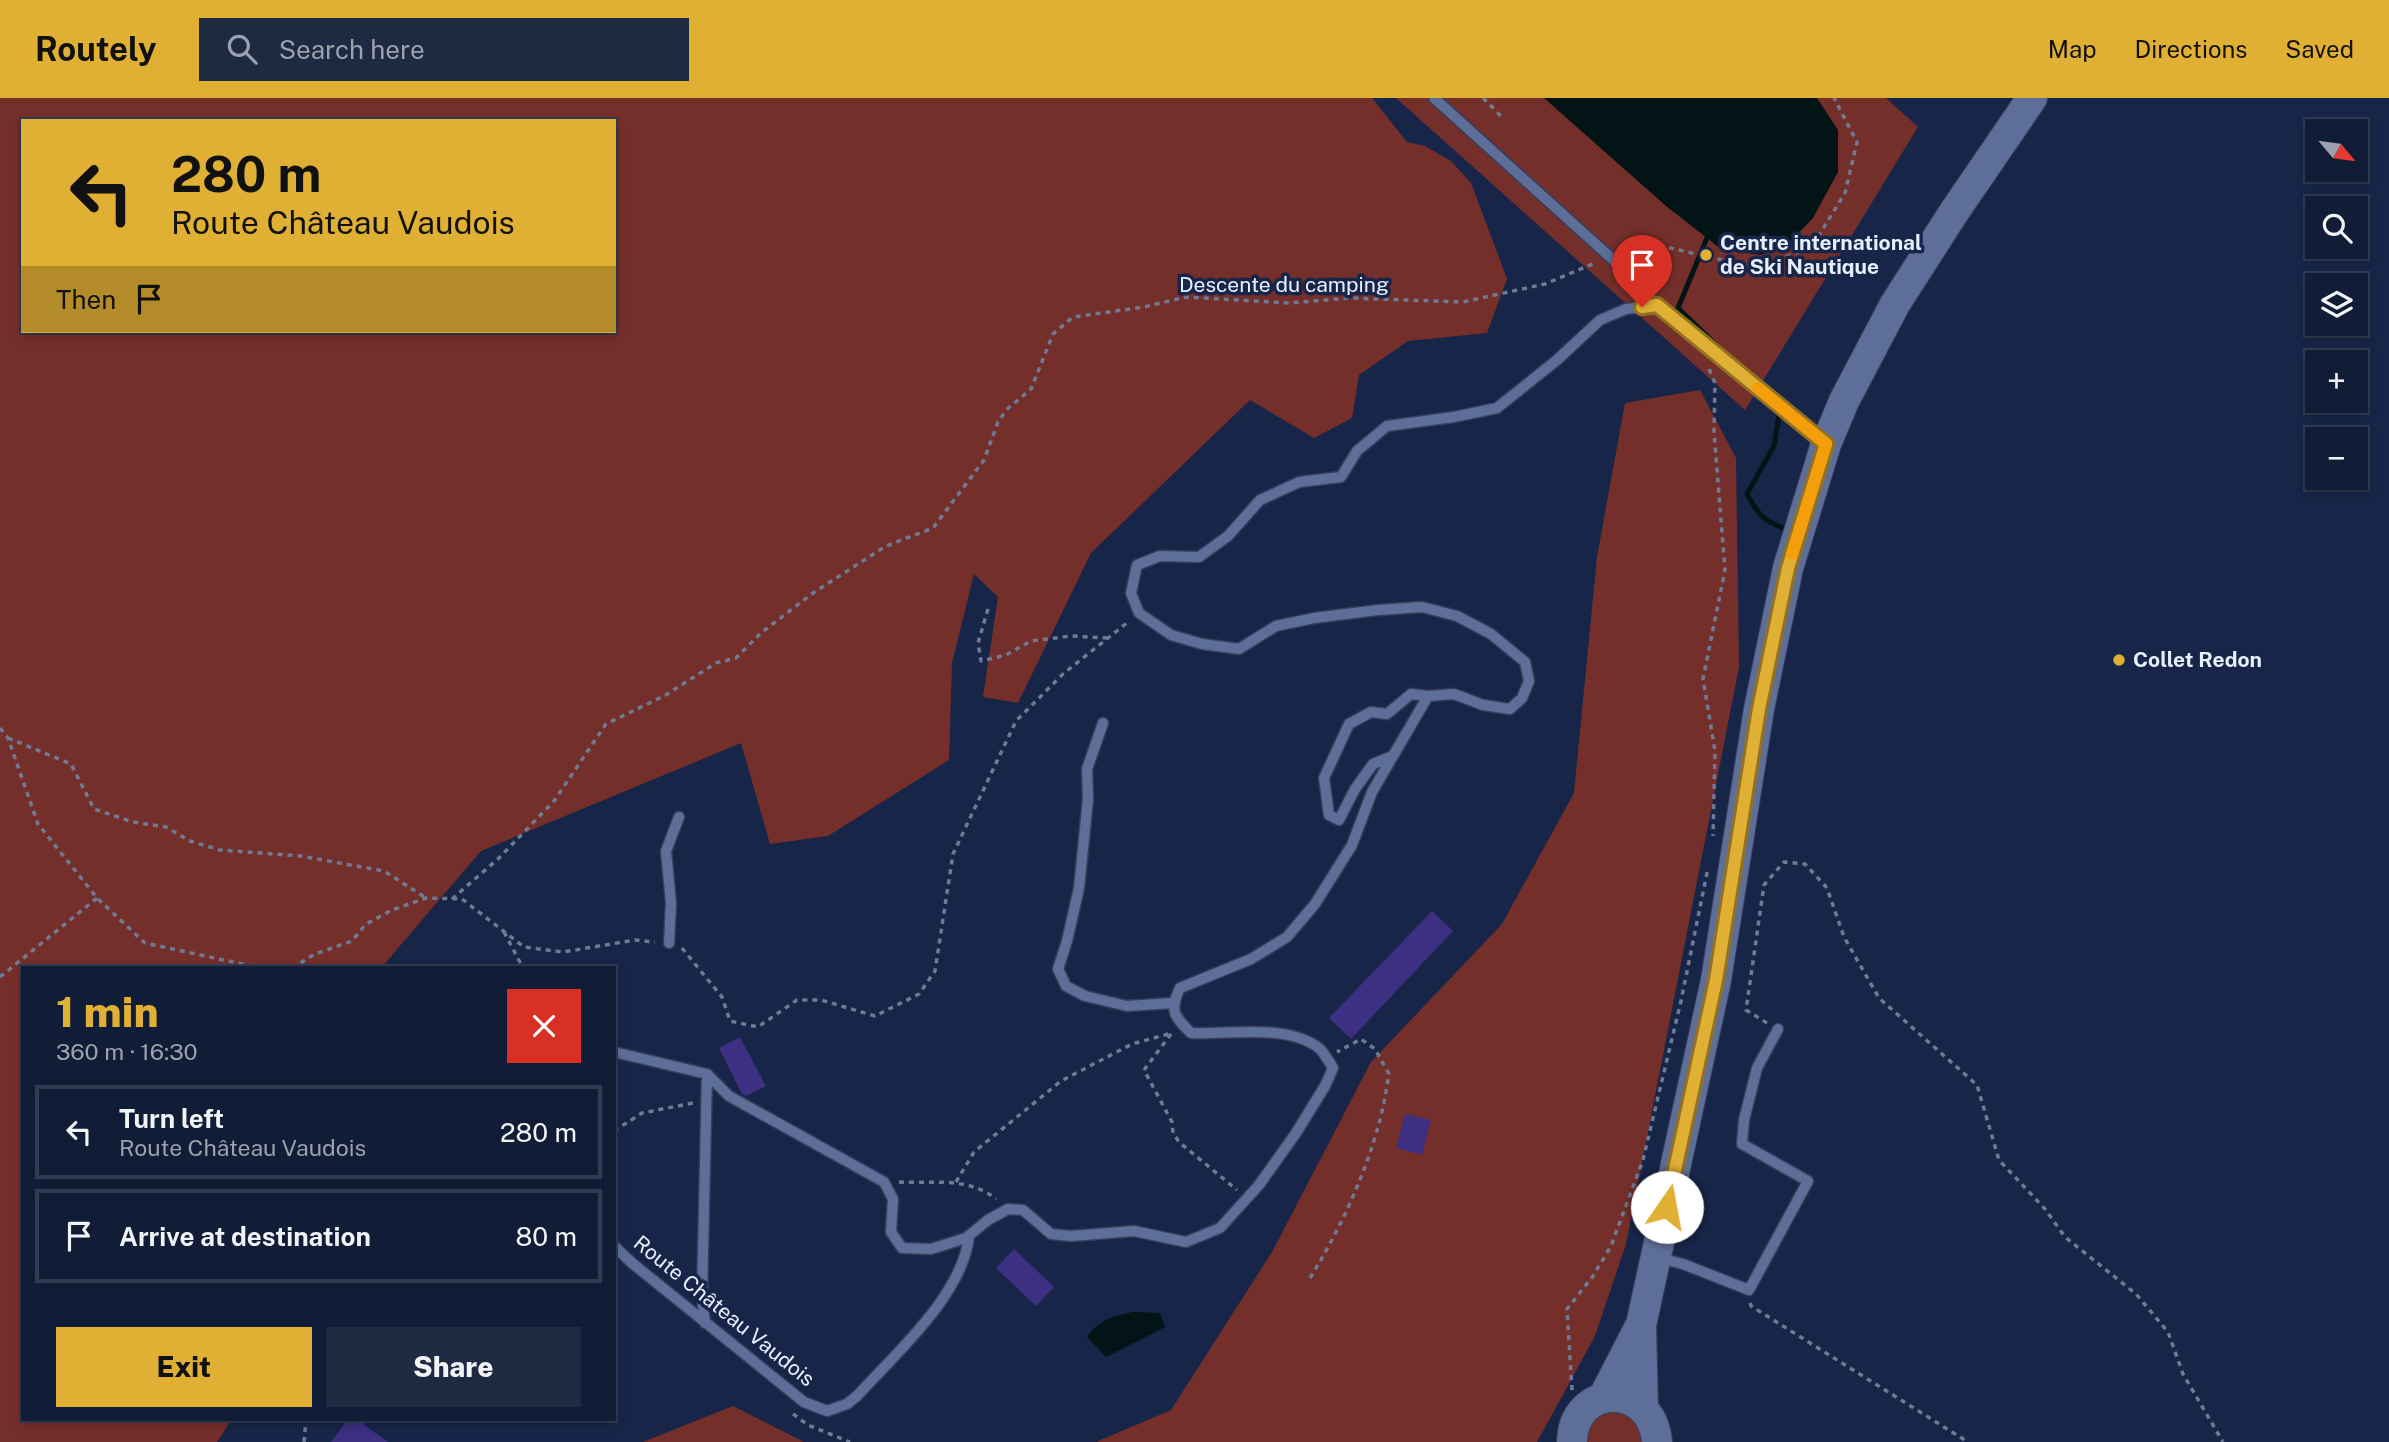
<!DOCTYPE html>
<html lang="en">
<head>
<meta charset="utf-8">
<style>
  :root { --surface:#111c36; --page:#1e2942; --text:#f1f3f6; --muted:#9ca1ad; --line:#303a51; --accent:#e0b034 }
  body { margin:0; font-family:"Public Sans",sans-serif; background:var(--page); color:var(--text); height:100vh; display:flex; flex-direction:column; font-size:26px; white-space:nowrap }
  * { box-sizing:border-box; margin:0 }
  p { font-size:23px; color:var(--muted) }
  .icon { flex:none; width:38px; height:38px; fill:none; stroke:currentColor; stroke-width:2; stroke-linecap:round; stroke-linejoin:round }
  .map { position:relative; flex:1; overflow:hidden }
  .drawer { position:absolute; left:21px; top:868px; width:595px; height:455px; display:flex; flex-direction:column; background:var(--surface); border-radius:0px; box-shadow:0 4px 10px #0003,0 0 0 2px var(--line) }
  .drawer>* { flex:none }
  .top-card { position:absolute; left:21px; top:21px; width:595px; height:214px; border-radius:0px; box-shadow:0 4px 10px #0003,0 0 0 2px var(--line); background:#e0b034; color:#111; overflow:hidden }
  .needle { width:46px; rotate:119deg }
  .buttons { position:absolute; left:2305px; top:21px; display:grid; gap:14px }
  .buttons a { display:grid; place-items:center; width:63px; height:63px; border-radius:0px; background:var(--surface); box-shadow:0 4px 10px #0003,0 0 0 2px var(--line); font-size:35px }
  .pin { position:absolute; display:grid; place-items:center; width:60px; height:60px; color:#fff; margin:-72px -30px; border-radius:50% 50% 50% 0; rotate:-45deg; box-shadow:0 0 7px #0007 }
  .pin .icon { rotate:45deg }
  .me { position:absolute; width:77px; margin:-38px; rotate:12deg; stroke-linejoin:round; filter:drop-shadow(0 0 5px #0008) }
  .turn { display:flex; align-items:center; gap:24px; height:147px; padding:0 35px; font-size:32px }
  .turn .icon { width:91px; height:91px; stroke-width:2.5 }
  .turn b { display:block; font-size:49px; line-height:60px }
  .then { display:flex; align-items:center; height:66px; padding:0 35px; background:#0003; gap:14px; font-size:26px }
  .round { display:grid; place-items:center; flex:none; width:74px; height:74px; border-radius:0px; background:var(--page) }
  .headline { display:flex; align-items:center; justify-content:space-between; height:119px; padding:0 35px }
  h1 { font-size:42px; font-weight:800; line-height:52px; color:var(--accent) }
  .button { display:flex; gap:14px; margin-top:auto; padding:14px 35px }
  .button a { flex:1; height:80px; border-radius:0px; background:var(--accent); color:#111; font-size:28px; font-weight:800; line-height:80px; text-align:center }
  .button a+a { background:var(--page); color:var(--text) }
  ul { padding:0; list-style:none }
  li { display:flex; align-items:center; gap:21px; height:94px; margin:0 14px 10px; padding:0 21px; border:4px solid var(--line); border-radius:0px }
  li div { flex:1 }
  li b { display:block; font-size:26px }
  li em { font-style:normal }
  header { display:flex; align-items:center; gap:42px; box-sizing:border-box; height:98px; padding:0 35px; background:var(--accent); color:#111 }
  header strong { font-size:33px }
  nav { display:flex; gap:38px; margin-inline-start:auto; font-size:24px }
  .search { width:490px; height:63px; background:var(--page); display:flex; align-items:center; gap:18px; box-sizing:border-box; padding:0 24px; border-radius:0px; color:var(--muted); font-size:26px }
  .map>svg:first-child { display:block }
  .green { fill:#752f2b; fill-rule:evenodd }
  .water { fill:#021416 }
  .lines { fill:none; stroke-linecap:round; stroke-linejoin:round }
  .stream { stroke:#021416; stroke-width:5 }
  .building { fill:#3d2f82 }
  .lane-casing { stroke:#363e5b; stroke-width:13 }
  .secondary-casing { stroke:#363e5b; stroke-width:32 }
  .path { stroke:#6f7a94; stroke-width:3.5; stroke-dasharray:5 5; stroke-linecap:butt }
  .lane { stroke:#5d6f98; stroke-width:10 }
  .secondary { stroke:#5d6f98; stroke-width:30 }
  .route-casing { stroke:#927222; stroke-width:18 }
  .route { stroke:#e0b034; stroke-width:12 }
  .slow { stroke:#f59e0b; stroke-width:12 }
  .poi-dot { fill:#e0b034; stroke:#172548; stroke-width:2.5 }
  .labels { text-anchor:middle; stroke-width:7; stroke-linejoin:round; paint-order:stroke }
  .poi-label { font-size:21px; font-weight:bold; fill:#e7eefc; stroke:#172548; text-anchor:start }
  .street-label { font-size:21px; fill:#e7eefc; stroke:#172548 }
</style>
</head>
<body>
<header>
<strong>Routely</strong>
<div class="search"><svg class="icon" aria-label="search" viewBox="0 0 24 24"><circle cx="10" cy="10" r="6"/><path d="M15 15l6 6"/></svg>Search here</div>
<nav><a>Map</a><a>Directions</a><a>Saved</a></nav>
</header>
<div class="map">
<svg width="2389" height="1344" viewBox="0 0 2389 1344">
  <rect width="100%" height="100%" fill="#172548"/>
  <path class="green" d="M0,0H1372L1407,44L1425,48L1451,63L1471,85L1507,181L1487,235L1408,243L1359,277L1352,320L1314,340L1250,302L1091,455L1018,605L983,599L998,499L974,476L952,565L949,662L828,738L770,746L741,645L481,753L381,870H23V1321H232L217,1344H0ZM23,23H614V233H23Z
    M1396,0H1886L1918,29L1745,312Z
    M1700,292L1736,360L1739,569L1626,1146L1595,1238L1537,1344H1096L1171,1312L1272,1154L1371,964L1502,826L1574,695L1597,459L1625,305Z
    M733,1308L804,1344H643Z
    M1606,1310L1636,1318L1645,1344H1583L1584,1330Z"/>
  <path class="water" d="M1544,0H1817L1838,32V74L1813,120L1790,144L1761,157L1721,151L1666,108Z
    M1133,1214L1160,1215L1165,1229L1106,1259L1087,1239C1098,1222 1114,1218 1133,1214Z"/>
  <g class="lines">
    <path class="stream" d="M1707,140L1678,210L1742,272
      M1780,311L1774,348L1747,396C1760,420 1764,423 1789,432"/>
  </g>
  <path class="building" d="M1432,813L1453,833L1351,941L1329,920Z
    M740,939L766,988L746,998L742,996L719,950Z
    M1405,1016L1431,1022L1422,1057L1396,1050Z
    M1014,1151L1054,1189L1036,1208L996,1170Z
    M348,1321H356L388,1344H331Z"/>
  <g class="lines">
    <g class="lane-casing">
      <path id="lane" d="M1434,0L1610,159L1657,207
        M1103,625L1087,671L1088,701L1079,790L1067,843L1058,871L1066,888L1085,898L1127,908L1173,905
        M1393,658L1373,666L1355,691L1339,722L1329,717L1324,680L1349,626L1371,614L1387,616L1411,596L1428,598
        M669,845L671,805L666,753L679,719
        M614,954L707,976L729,998L884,1084L893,1101L891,1134L902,1150L931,1151L966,1140L988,1122L1008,1111L1023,1112L1051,1136L1071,1138L1134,1133L1186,1144L1220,1130L1259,1087L1296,1035L1325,988L1333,970C1329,964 1325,956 1320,951C1289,925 1229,937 1191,935C1174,918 1169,913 1180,890L1251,861L1287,839L1315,806L1352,747L1372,694L1428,598L1454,596L1483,607L1510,611L1522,600L1529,583L1525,564L1491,536L1457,518L1422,509L1378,512L1314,520L1276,528L1239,551L1202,546L1171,537L1139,515L1131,495L1137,467L1160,458L1199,459L1228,438L1260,402L1299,384L1341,379L1357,353L1387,328L1454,319L1497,310L1557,262L1600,222L1626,211L1657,207L1823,345
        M614,1148L632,1165L804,1304L827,1313L847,1306L857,1298C895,1256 963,1197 969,1138
        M1659,1160L1683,1166L1749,1192L1808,1083L1742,1046L1744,1022L1757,970L1778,931
        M705,1225L702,1199L707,976"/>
    </g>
    <g class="secondary-casing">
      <path id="secondary" d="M1603,1300L1639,1230
        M1643,1309L1641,1227L1716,882L1759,611L1788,470L1826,346L1844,303L1895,206L1954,114L2032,0
        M1572,1344C1573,1285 1652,1283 1657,1344"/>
    </g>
    <path class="path" d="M1483,0L1501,18
      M1629,160L1640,143L1726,163L1761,167L1811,150L1845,95L1857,44L1834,0
      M1709,271L1715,285L1714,334L1725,472L1703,581L1715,653L1713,738
      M988,511L978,545L981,563L1006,557L1031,543L1071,538L1107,540
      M0,630L8,640L38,726L97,800L145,845L261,870
      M8,640L71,666L94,711L133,724L166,729L190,743L220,752L301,758L384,773L426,800
      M452,801L499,760L554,703L606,626L664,598L716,565L736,560L761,535L813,495L886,448L933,430L984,362L998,324L1006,312L1031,291L1053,236L1073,219L1144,209L1186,199L1289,205L1350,200L1463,204L1545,186L1595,165
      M504,834L523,870
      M682,850L722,899L730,923L758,929L797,902H821L875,918L919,896L935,873L953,756L1016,623L1063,576L1128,524
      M292,870L315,856L352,843L366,826L392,812L426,800L462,801L524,849L563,854L635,842L655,844
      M0,879L97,800
      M1767,925L1746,912L1764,787L1784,764L1805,766L1827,790L1844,839L1879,900L1977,987L1999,1062L2045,1111L2065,1139L2136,1196L2168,1234L2183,1276L2223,1344
      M1171,936L1144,972L1172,1024L1173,1035L1179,1044L1237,1092
      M614,1033L642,1015L693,1005
      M899,1084C932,1086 968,1078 996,1101
      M956,1084L974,1054L1061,983L1132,946L1172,935
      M1310,1180C1339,1133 1363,1082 1378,1029C1383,1012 1386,994 1389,976L1375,951L1361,941L1337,954
      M1750,1205L1751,1208L1968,1344
      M1572,1292L1567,1211L1593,1178L1611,1148L1643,1062L1681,903L1708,770
      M793,1316L808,1327L850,1344
      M304,1344L306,1321"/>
    <use href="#lane" class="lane"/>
    <use href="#secondary" class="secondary"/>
  </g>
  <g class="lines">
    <g class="route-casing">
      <path id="route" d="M1642,209L1657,207L1826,346L1788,470L1759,611L1716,882L1667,1109"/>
    </g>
    <use href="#route" class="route"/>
    <path class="slow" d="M1758,290L1826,346L1792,456"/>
  </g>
  <g class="poi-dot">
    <circle cx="1706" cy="157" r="7"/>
    <circle cx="2119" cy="562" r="7"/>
  </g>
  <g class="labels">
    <g class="poi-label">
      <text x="1720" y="152">Centre international<tspan x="1720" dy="24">de Ski Nautique</tspan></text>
      <text x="2133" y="569">Collet Redon</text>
    </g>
    <g class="street-label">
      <text x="1284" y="194">Descente du camping</text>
      <text transform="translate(724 1213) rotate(39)" y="7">Route Château Vaudois</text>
    </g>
  </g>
</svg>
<div class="buttons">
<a><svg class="needle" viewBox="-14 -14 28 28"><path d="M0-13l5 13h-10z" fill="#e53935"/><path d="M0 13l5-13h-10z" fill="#9ca1ad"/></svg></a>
<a><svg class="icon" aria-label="search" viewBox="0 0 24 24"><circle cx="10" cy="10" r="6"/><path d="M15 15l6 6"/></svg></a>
<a><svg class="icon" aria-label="layers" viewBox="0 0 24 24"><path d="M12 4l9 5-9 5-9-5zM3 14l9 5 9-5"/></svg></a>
<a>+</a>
<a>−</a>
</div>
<div class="pin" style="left:1642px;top:209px;background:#d93025"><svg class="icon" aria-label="arrive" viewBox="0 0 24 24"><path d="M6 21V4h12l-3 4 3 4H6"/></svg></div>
<svg class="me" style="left:1667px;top:1109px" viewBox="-20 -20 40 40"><circle r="19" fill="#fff"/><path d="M0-13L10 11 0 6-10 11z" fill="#e0b034"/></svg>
<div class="top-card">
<div class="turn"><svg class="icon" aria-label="left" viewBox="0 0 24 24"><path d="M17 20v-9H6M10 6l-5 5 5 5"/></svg><div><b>280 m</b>Route Château Vaudois</div></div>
<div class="then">Then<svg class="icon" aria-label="arrive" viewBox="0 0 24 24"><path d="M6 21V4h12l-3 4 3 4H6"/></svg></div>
</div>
<section class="drawer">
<div class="headline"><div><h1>1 min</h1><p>360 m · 16:30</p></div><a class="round" style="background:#d93025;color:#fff"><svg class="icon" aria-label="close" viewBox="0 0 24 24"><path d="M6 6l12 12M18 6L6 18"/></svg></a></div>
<ul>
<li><svg class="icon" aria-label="left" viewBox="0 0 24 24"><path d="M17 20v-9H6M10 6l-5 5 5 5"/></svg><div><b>Turn left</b><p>Route Château Vaudois</p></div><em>280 m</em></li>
<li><svg class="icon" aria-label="arrive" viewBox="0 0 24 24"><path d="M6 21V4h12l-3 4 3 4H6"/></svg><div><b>Arrive at destination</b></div><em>80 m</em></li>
</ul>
<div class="button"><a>Exit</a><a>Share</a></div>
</section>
</div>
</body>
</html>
